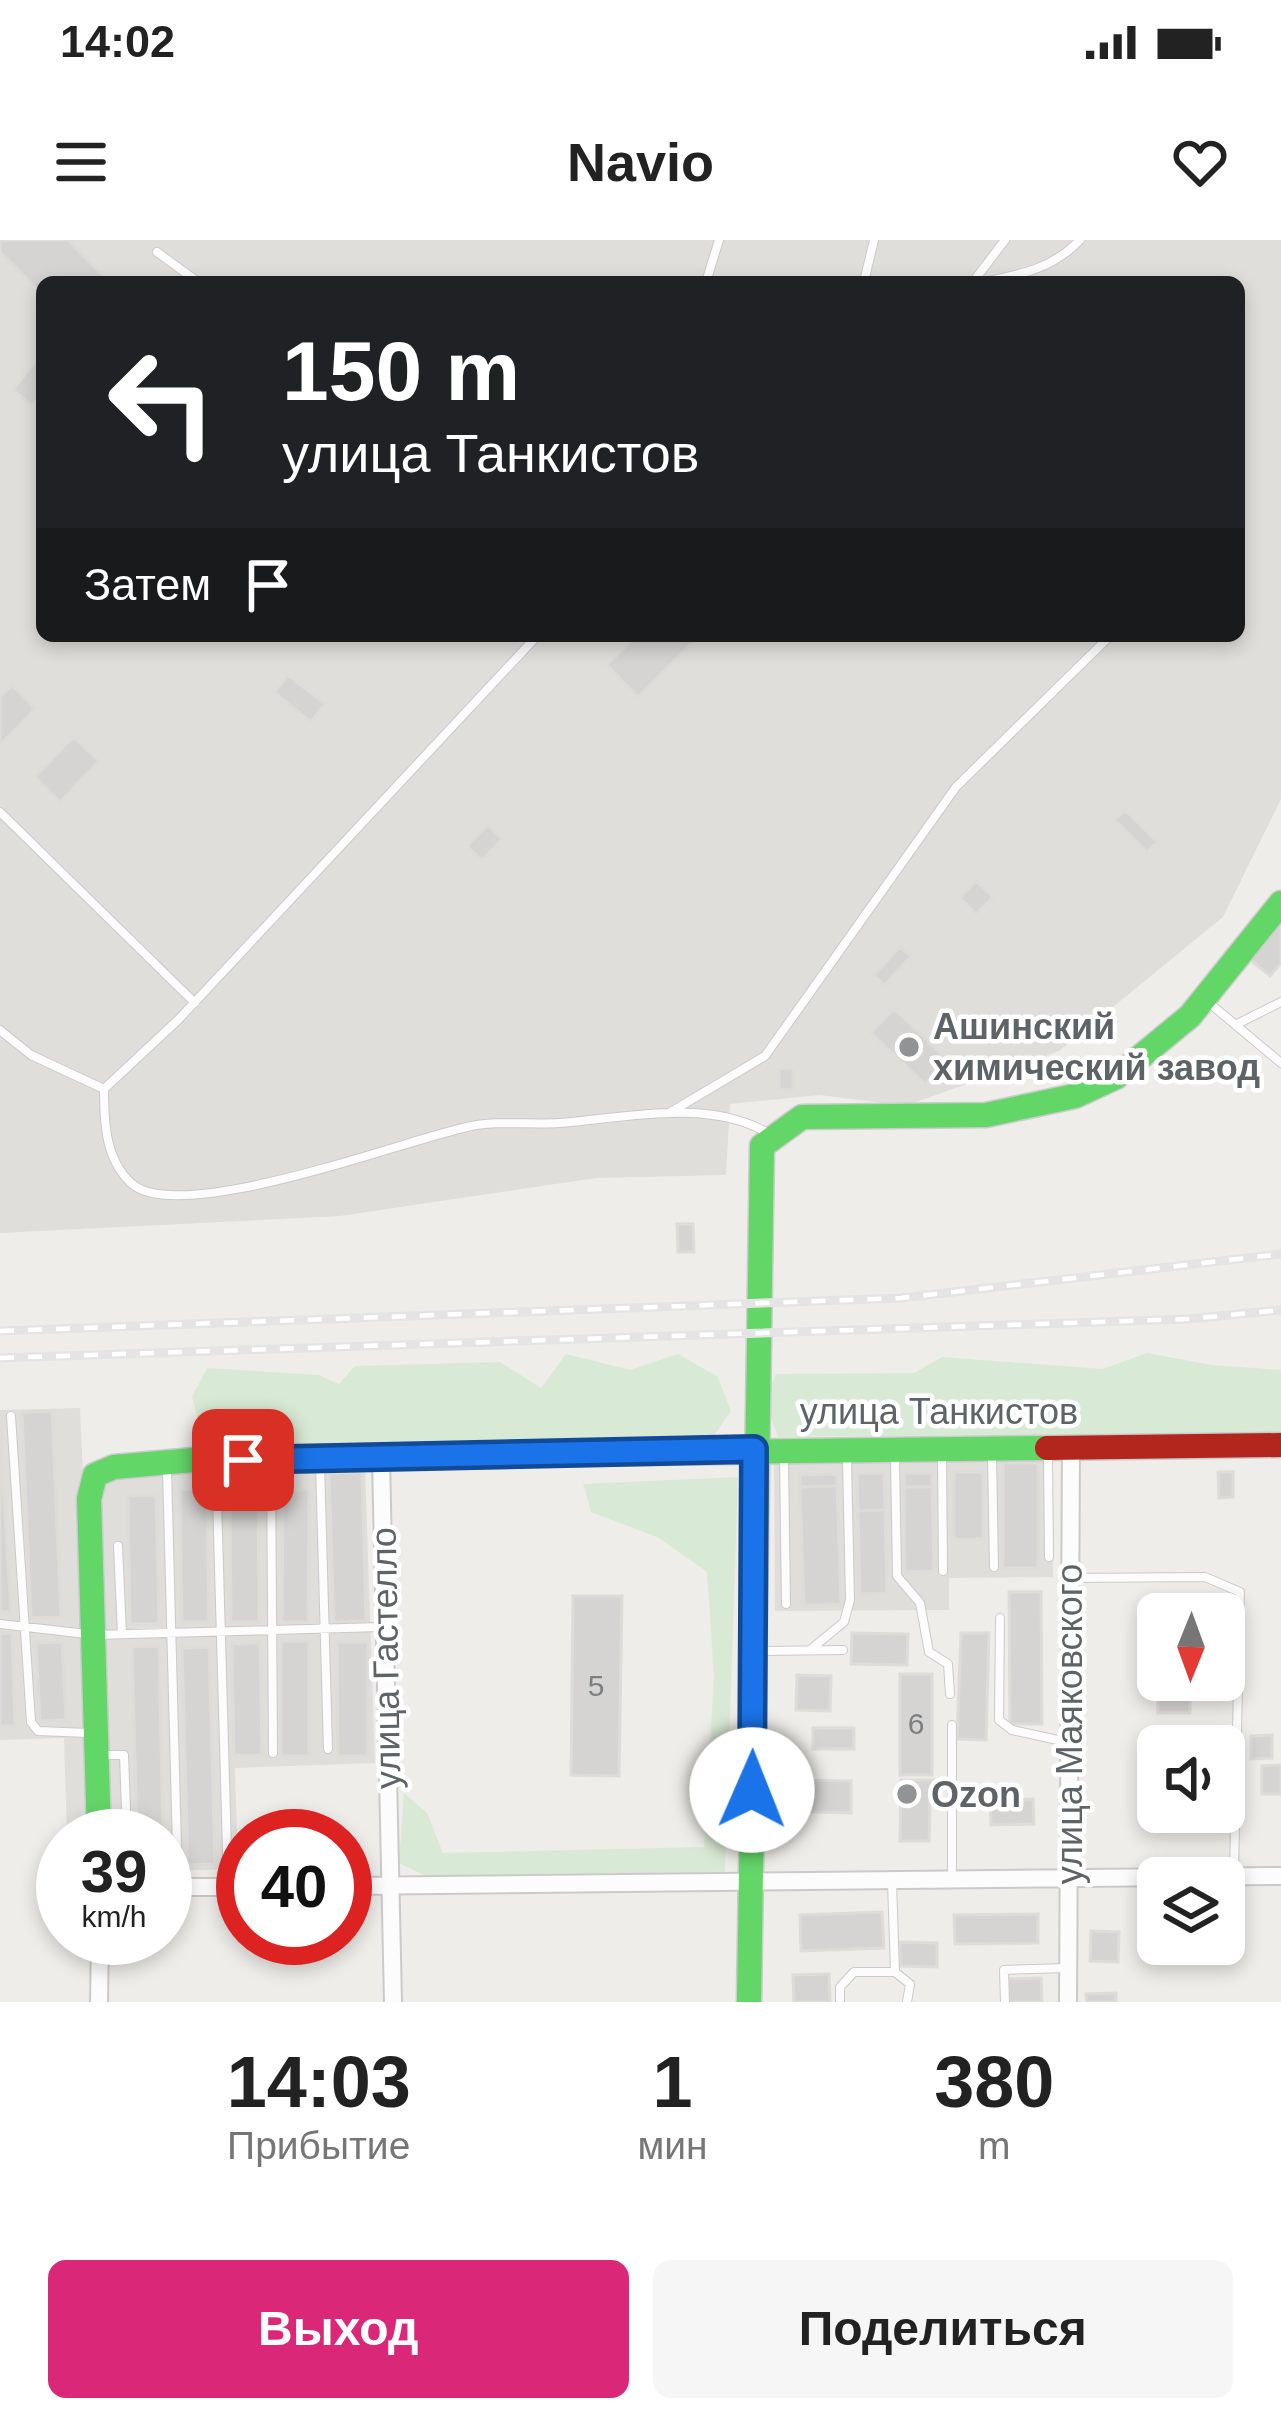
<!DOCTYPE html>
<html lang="ru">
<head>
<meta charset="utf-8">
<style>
  :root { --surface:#fff; --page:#f6f6f6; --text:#222; --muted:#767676; --accent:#db2777 }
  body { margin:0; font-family:Helvetica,sans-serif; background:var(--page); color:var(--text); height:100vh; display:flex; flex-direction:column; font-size:45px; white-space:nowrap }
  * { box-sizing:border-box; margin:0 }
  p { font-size:39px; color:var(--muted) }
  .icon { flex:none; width:66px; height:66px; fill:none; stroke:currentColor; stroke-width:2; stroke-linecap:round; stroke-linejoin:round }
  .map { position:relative; height:1762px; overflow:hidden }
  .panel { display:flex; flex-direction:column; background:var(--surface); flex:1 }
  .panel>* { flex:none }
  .top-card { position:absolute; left:36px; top:36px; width:1209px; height:366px; border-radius:18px; box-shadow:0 6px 18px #0003; background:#202124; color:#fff; overflow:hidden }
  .needle { width:78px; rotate:181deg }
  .tools { position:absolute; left:1137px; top:1353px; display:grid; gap:24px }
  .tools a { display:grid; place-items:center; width:108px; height:108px; border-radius:18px; background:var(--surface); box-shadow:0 6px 18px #0003; font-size:60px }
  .speed { position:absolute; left:36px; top:1569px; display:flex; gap:24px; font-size:60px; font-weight:700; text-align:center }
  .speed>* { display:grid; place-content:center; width:156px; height:156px; border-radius:50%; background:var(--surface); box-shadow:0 6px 18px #0003; line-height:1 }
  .speed small { font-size:30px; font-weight:400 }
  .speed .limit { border:18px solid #d22; background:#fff; color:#111 }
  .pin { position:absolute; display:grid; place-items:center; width:102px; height:102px; color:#fff; margin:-51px; border-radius:24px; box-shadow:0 6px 18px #0006 }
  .me { position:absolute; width:132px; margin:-66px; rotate:1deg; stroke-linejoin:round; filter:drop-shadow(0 0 9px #0008) }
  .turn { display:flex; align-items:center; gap:42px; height:252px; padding:0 48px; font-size:54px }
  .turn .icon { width:156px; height:156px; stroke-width:2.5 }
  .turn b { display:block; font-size:84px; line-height:102px }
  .then { display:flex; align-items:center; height:114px; padding:0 48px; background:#0003; gap:24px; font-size:45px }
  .eta { display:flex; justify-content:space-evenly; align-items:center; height:204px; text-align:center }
  .eta b { font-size:72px; font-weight:600; line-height:84px }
  .action { display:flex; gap:24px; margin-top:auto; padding:24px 48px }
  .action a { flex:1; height:138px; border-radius:18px; background:var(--accent); color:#fff; font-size:48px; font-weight:600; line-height:138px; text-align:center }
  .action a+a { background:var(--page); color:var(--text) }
  .status { display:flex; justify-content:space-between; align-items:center; height:84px; padding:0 60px; background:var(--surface); direction:ltr }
  .status svg { height:33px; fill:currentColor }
  header { display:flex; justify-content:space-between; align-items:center; height:156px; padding:0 48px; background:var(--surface); font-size:54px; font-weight:600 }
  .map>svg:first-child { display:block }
  .industrial { fill:#e0deda; fill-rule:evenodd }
  .green { fill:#d8ead5 }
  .building { fill:#d5d4d2; stroke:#dedcd8; stroke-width:3 }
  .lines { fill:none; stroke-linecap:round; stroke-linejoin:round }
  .lane-casing { stroke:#cacaca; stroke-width:10 }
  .street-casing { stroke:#cacaca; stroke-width:20 }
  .fast-casing { stroke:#cbcbcb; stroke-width:27 }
  .jam-casing { stroke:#cbcbcb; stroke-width:27 }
  .lane { stroke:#fdfcfc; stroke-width:8 }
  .street { stroke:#fdfcfc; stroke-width:16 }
  .fast { stroke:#63d668; stroke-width:24 }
  .jam { stroke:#b3261e; stroke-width:24 }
  .rail-casing { stroke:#e3e4e3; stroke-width:9 }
  .rail { stroke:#fff; stroke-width:4.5; stroke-dasharray:14; stroke-linecap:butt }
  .route-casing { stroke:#114b97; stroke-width:30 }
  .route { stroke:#1a73e8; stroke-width:21 }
  .poi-dot { fill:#919394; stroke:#fff; stroke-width:4.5 }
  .labels { text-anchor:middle; stroke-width:9; stroke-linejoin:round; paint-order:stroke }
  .number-label { font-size:30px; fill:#7d8083 }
  .poi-label { font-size:36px; font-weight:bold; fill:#5e6367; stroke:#fff; text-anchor:start }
  .street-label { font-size:36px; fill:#5e6367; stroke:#fff }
</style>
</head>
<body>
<div class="status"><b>14:02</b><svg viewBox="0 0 49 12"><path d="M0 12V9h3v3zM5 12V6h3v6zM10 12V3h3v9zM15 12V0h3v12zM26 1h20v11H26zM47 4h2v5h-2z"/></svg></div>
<header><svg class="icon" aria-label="menu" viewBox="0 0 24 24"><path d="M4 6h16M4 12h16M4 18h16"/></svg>Navio<svg class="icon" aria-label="heart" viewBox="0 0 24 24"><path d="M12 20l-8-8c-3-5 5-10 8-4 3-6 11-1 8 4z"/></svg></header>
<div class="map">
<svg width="1281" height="1762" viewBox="0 0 1281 1762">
  <rect width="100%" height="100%" fill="#efede9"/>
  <path class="industrial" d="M0,0H1281V559L1223,677L1059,811L905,866L820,855L730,864L726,935L596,938L340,976L0,993ZM42,42H1239V396H42Z
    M80,1168L83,1234L365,1224L375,1523L235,1528L238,1629L165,1631V1596H67L64,1498L0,1500V1170Z
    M1052,1212L1053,1337L949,1338V1370L775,1371L774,1214Z"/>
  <path class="green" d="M1147,1113L1212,1125L1281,1130V1193L778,1197L764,1160L776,1134L914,1133L942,1117L1103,1129Z
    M566,1114L630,1130L678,1114L718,1137L731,1171L713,1197L297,1212L205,1205L192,1157L207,1128L319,1135L339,1144L355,1126L500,1122L541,1148Z
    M738,1237L725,1632L426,1636L399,1623L404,1553L427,1573L443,1613L704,1607L714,1436L707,1332L659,1298L591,1272L583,1244Z"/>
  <path class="building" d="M0,0H68L110,42H42V54L0,12Z
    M36,120L42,125V152L32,166L13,150Z
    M636,396H699L638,457L607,425Z
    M288,435L325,464L311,482L274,452Z
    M12,445L35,469L0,505V457Z
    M73,497L99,521L60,562L35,537Z
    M1125,570L1157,602L1147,612L1115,580Z
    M488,585L502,599L482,620L467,606Z
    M976,641L993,657L976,674L960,658Z
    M1281,677V723L1270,736L1248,718Z
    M900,707L911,716L885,745L874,735Z
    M894,769L948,820L925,844L871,793Z
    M779,829H793V850L779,849Z
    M677,984H693L694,1012H678Z
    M52,1171L61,1377L31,1378L22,1172Z
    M0,1195L11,1371L0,1372Z
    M1003,1223H1038V1328H1003Z
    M362,1232L366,1381L334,1382L329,1233Z
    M954,1232H983V1299H954Z
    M1218,1232H1233V1257L1219,1258Z
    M857,1233H884L885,1270L858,1271Z
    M904,1233H932V1247H904Z
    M837,1234V1246L800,1247V1235Z
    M230,1243H258L259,1382H231Z
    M837,1246L841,1364L804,1365L800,1247Z
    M904,1247H932L934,1331L905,1332Z
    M180,1249H207L209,1382H182Z
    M283,1250H309L308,1382H282Z
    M156,1255L159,1384H130L128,1256Z
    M885,1270L887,1353L860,1354L858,1271Z
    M1009,1352H1041L1042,1484H1010Z
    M573,1356H622L619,1536L571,1535Z
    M12,1393L15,1486H0V1394Z
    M852,1393L908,1394L907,1425L851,1424Z
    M961,1393H989L986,1500L957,1499Z
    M281,1401H309V1516H281Z
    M62,1402L66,1480L40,1481L36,1403Z
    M337,1402H368V1516H338Z
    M260,1403L262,1515H234L232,1404Z
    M159,1406L163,1596H137L132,1407Z
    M209,1407L215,1624L188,1625L182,1408Z
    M900,1434H932V1535H900Z
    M797,1435L831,1436L830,1471L796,1470Z
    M1190,1451V1473H1158V1452Z
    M813,1488H854V1509H813Z
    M1272,1495V1518L1251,1519V1496Z
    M1281,1525V1554H1262V1526Z
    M784,1540L851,1541V1573L783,1571Z
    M901,1540H938L937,1563H930L929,1601H900Z
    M1033,1559L1034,1584L991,1585L990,1560Z
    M882,1672L884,1708L801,1711L800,1675Z
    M1038,1674V1703L955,1704L954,1675Z
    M1091,1691L1119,1692L1118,1722L1090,1721Z
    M900,1702L937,1703V1727L900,1726Z
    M829,1734L830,1762H794L793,1735Z
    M1041,1738L1042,1762H1009L1008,1739Z
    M1116,1753V1762H1087L1086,1754Z"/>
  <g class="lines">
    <g class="lane-casing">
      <path id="lane" d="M157,12L198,42
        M706,42L719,0
        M864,42L874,0
        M973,42L1005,0
        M983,42C1022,34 1052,29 1080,0
        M537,396L179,779L104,849C104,881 105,919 131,943C178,987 405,900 467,887C496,880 529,885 559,883C624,878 706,858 766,892
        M0,572L195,763
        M1207,761L1281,823
        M1237,784L1281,762
        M0,790L31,815L104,849
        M669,873L765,816L956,547L1110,396
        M11,1176L31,1482L38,1491L89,1493
        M992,1216L994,1327
        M1043,1216H1048L1049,1317
        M942,1217L943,1331
        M895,1218L897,1336L920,1363L929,1412L948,1424L950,1454
        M784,1220L786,1364
        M271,1221L273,1513
        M216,1222L228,1645
        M320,1223L328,1509
        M167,1229L178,1646
        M118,1306L122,1394
        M1071,1338L1205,1337L1240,1352L1234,1633
        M1000,1378L999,1480L1012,1490L1067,1502
        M0,1384L95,1395L382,1387
        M810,1410L844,1382L850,1360L847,1219
        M760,1411L843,1410
        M952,1485V1638
        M99,1515H124L127,1596
        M895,1732L910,1744L907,1762
        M840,1762V1747L854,1732H895L892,1642
        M1005,1762L1004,1730L1067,1728"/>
    </g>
    <g class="street-casing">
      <path id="street" d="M381,1219L393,1762
        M345,1646L1281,1636
        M165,1647H243
        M99,1762L100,1698
        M1068,1762L1071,1206"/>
    </g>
    <g class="fast-casing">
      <path id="fast" d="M99,1596L89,1259L95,1235L114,1227L216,1218L1047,1208
        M749,1762L762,906L802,877L986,875L1075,856L1116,837L1190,776L1281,663"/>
    </g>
    <g class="jam-casing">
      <path id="jam" d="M1047,1208L1281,1205"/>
    </g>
    <use href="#lane" class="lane"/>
    <use href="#street" class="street"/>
    <use href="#fast" class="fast"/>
    <use href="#jam" class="jam"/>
    <g class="rail-casing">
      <path id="rail" d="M0,1091L901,1058L1281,1014
        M0,1118L1188,1079L1281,1070"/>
    </g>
    <use href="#rail" class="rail"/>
  </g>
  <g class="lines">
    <g class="route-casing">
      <path id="route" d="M243,1220L754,1209L752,1550"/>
    </g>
    <use href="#route" class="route"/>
  </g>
  <g class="poi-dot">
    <circle cx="909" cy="807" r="12"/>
    <circle cx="907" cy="1554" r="12"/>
  </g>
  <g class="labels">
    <g class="number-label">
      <text x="596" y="1456">5</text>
      <text x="916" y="1494">6</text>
    </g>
    <g class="poi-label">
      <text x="933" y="799">Ашинский<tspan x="933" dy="41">химический завод</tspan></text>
      <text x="931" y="1567">Ozon</text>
    </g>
    <g class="street-label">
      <text x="939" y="1184">улица Танкистов</text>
      <text transform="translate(385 1418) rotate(-91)" y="13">улица Гастелло</text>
      <text transform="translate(1069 1484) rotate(-90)" y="13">улица Маяковского</text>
    </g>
  </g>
</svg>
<div class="tools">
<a><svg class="needle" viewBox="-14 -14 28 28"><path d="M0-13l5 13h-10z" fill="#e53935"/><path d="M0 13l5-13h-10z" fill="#767676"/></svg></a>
<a><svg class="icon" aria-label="sound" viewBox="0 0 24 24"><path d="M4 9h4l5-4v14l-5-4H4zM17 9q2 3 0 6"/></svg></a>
<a><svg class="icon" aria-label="layers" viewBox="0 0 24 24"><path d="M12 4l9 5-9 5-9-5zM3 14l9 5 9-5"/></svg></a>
</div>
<div class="speed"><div>39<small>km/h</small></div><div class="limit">40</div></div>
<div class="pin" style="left:243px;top:1220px;background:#d93025"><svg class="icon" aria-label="arrive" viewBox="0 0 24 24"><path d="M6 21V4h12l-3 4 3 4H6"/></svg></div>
<svg class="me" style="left:752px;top:1550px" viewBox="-20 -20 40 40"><circle r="19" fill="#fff"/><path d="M0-13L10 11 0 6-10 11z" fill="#1a73e8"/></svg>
<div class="top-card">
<div class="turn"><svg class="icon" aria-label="left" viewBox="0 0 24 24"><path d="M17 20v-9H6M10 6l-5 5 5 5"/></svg><div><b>150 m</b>улица Танкистов</div></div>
<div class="then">Затем<svg class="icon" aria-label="arrive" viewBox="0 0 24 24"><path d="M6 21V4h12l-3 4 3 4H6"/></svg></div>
</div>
</div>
<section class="panel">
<div class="eta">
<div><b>14:03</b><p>Прибытие</p></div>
<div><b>1</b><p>мин</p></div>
<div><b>380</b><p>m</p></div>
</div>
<div class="action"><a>Выход</a><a>Поделиться</a></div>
</section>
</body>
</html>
